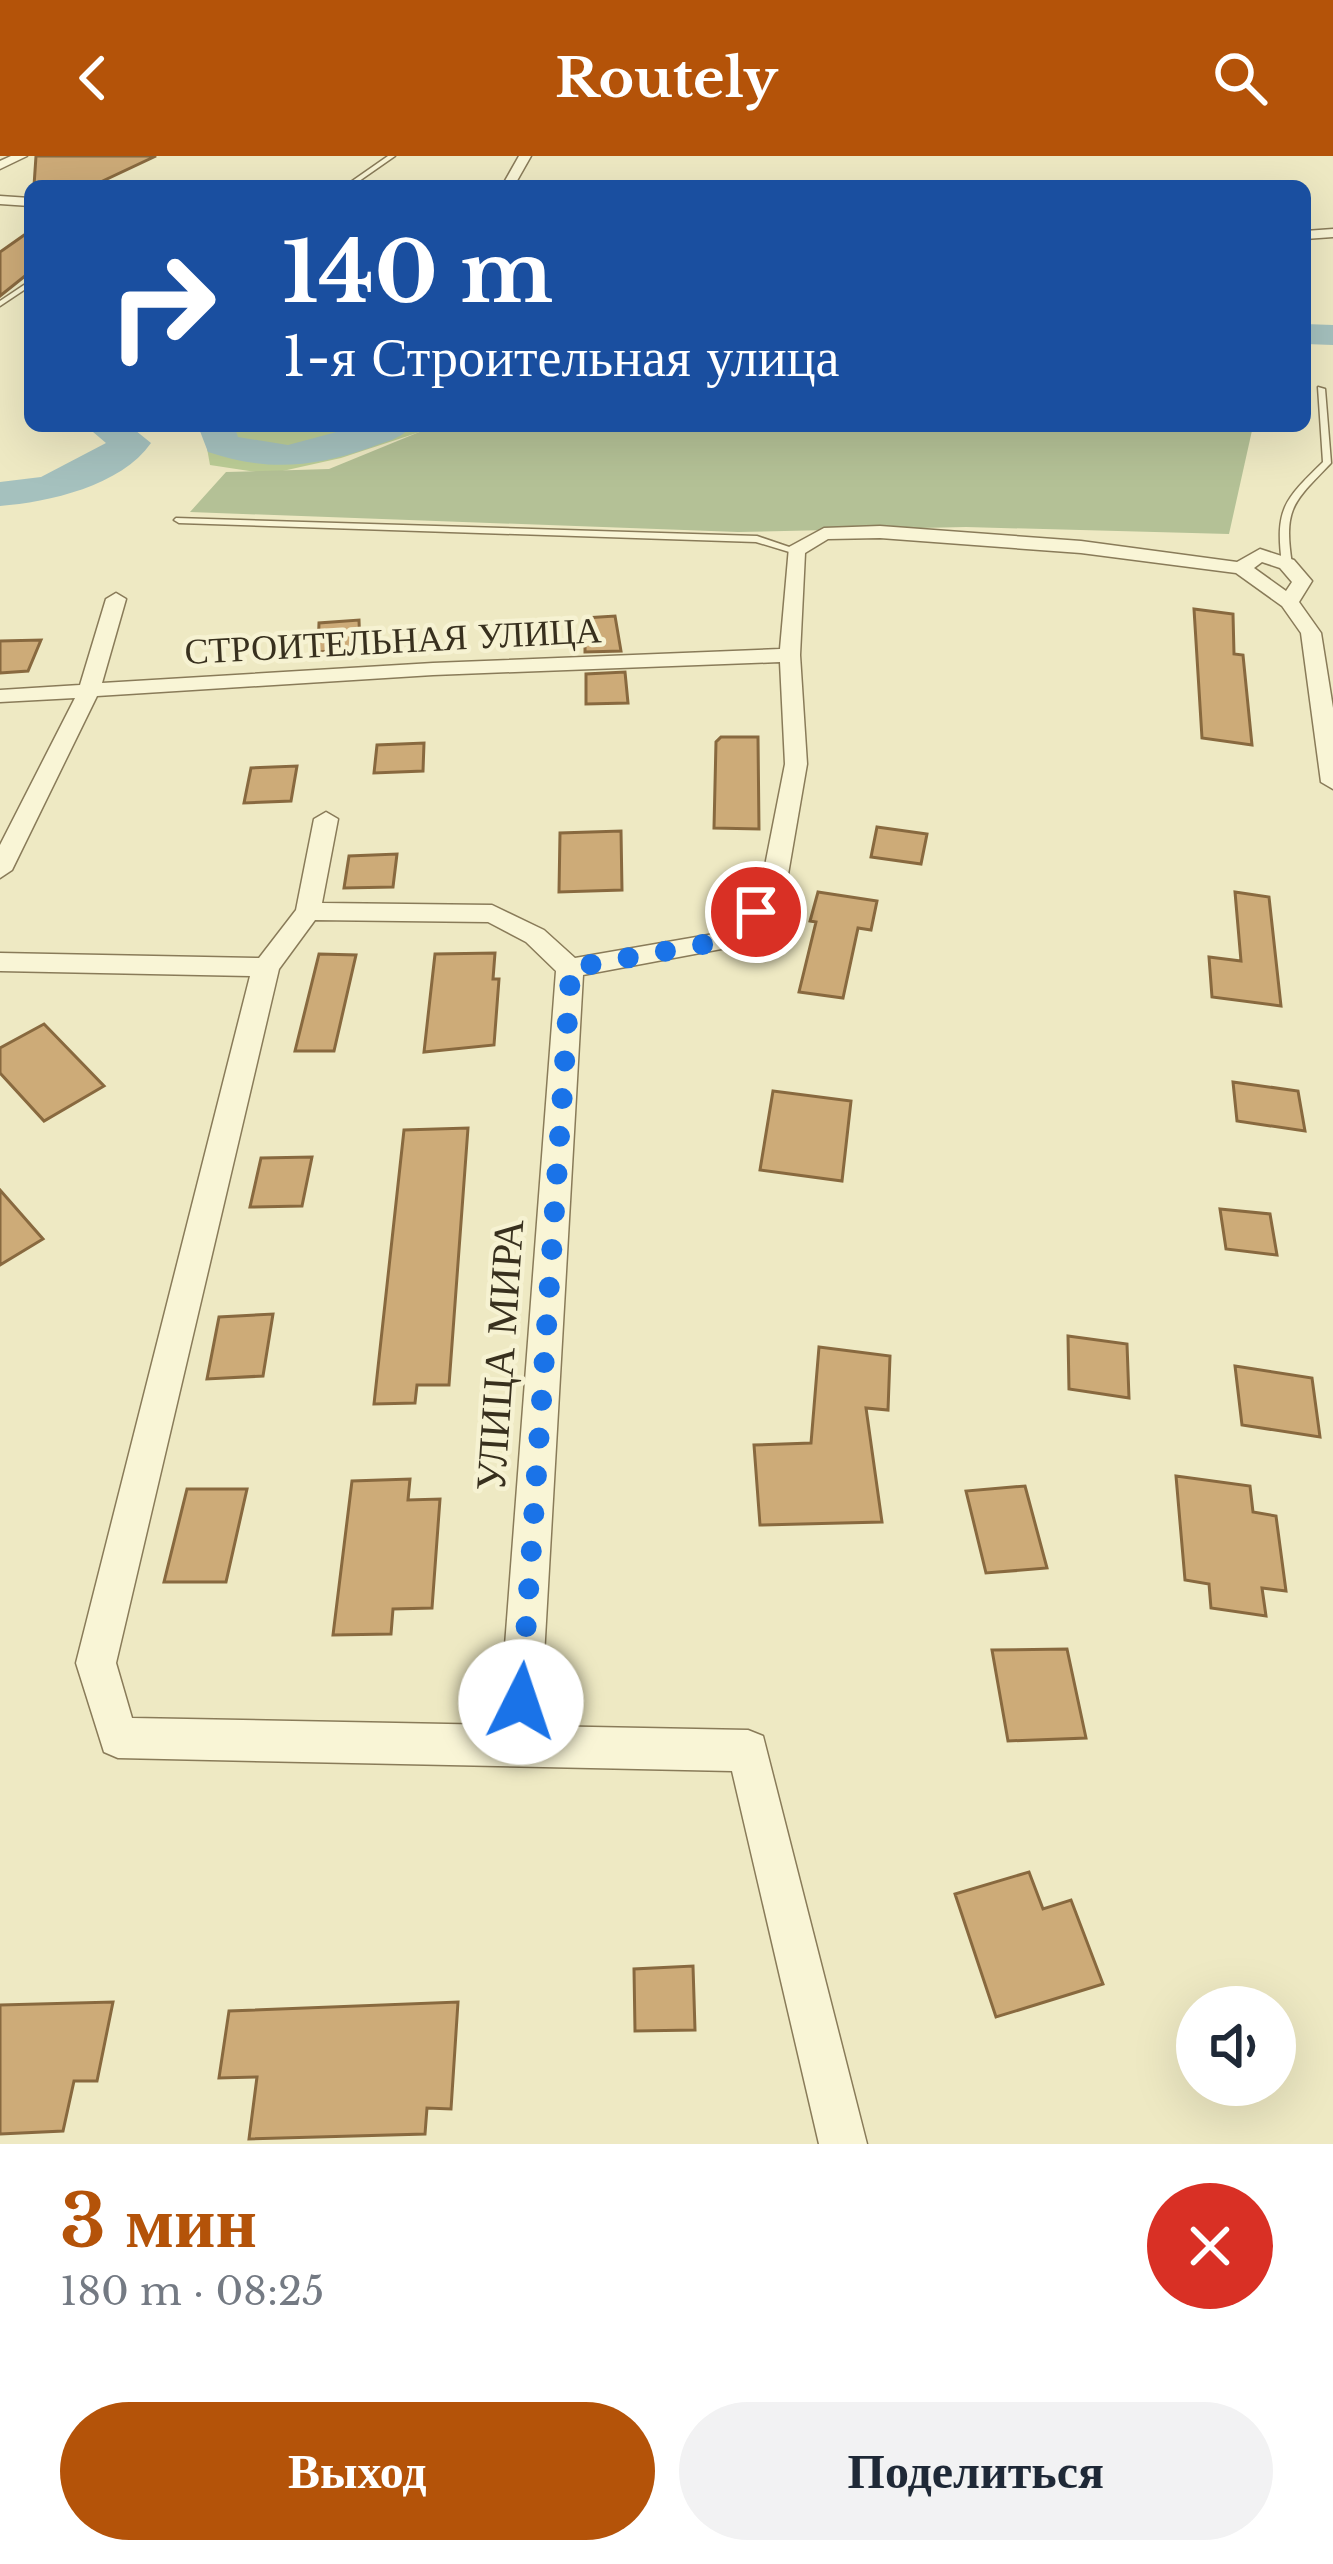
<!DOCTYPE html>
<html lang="ru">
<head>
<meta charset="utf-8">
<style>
  :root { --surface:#fff; --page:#f2f2f3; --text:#1f2937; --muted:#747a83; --accent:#b45309 }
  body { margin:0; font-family:"Libre Baskerville",serif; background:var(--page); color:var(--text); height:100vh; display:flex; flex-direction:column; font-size:45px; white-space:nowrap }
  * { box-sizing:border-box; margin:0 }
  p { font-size:39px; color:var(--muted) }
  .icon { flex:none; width:66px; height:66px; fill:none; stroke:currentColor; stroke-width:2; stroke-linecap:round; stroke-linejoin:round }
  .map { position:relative; height:1988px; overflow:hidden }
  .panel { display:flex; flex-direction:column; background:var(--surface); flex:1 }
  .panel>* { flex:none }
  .hud { position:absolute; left:24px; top:24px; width:1287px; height:252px; border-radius:18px; box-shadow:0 12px 48px #0002; background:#1a4fa0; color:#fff; overflow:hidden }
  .buttons { position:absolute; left:1176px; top:1830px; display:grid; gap:24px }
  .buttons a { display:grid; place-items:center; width:120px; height:120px; border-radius:50%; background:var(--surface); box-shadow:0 12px 48px #0002; font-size:60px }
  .pin { position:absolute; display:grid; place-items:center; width:102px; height:102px; color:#fff; margin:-51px; border:6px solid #fff; border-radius:50%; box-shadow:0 3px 12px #0007 }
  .me { position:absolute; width:132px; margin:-66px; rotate:4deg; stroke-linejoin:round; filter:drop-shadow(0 0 9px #0008) }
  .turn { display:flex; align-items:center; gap:42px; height:252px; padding:0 60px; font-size:54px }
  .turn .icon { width:156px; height:156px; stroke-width:2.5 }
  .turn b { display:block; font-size:84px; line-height:102px }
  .round { display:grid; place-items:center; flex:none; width:126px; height:126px; border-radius:63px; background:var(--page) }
  .summary { display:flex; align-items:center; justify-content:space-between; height:204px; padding:0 60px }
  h1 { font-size:72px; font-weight:700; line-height:90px; color:var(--accent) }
  .cta { display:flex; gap:24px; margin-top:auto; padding:24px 60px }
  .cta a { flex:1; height:138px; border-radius:72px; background:var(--accent); color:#fff; font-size:48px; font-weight:700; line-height:138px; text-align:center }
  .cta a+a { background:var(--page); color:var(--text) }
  header { display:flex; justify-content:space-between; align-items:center; height:156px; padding:0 60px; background:var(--accent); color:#fff; font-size:54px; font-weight:700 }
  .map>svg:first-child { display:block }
  .green { fill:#bccd96 }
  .cemetery { fill:#b4c196 }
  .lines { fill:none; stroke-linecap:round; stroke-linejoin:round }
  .river { fill:#a5c1be; fill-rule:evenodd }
  .building { fill:#cdab78; stroke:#88693f; stroke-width:3 }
  .lane-casing { stroke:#897b59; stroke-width:3 }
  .street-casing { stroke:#897b59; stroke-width:3 }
  .lane { fill:#f9f5d6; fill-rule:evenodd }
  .street { fill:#f9f5d6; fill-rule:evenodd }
  .route { stroke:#1a73e8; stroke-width:21; stroke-dasharray:0 37.8 }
  .labels { text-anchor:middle; stroke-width:9; stroke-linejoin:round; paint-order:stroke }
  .far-street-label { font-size:36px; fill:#38301e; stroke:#f6f2d2 }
  .street-label { font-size:42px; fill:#38301e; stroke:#f6f2d2 }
</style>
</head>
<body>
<header><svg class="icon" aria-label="back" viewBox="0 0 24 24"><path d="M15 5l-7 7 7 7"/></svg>Routely<svg class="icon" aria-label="search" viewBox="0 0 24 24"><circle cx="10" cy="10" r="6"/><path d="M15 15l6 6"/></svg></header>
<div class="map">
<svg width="1333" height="1988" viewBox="0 0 1333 1988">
  <rect width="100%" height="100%" fill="#eee9c3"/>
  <path class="green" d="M203,270H507L420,276L341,302L269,318L210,309Z"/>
  <path class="cemetery" d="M434,270H1253L1229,378L966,371L738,376L190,356L226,316L329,313Z"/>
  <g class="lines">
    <path class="river" d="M1305,168L1333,169V189L1305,188Z
      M86,270H130L151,287C121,330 49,346 0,350V326L41,321L106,287Z
      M198,270H234L238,281L288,289L359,270H411C402,283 384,286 369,292C312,312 265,315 208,296Z"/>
  </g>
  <path class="building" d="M36,0H156L92,30H34Z
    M30,75V116L0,140V96Z
    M1194,453L1233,458L1234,498L1243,499L1252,589L1202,582Z
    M615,460L621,495L585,496V462Z
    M359,464L360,493L318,496L319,467Z
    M41,484L28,515L0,517V485Z
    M625,516L628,547L586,548V518Z
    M721,581H758L759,673L714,672L716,586Z
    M424,587L423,615L374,617L377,589Z
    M297,610L291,645L244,647L251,612Z
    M877,671L927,678L921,708L871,701Z
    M621,675L622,734L559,736L560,677Z
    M397,698L393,731L344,732L349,700Z
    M818,736L877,745L871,774L858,772L843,842L799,836L816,766L810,765Z
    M1235,736L1269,741L1281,850L1212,841L1209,801L1241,805Z
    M495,797L493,823H499L494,889L424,896L435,798Z
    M319,798L356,799L334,895H295Z
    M44,868L104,930L44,965L0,917V892Z
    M1233,926L1298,935L1305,975L1237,965Z
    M773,935L851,945L842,1025L760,1014Z
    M468,972L449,1229H417L415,1247L374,1248L404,974Z
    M312,1001L302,1050L250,1051L261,1002Z
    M0,1034L43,1083L0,1109Z
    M1220,1053L1270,1058L1277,1099L1226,1093Z
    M273,1158L263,1220L207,1223L219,1161Z
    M1068,1180L1127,1188L1129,1242L1069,1233Z
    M819,1191L890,1200L888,1254L866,1252L882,1366L760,1369L754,1289L811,1287Z
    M1235,1210L1312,1222L1320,1281L1242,1269Z
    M1176,1320L1250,1330L1253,1356L1276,1360L1286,1435L1262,1432L1266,1460L1211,1452L1209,1428L1185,1424Z
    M410,1323L408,1344L440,1343L432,1452L393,1453L391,1478L333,1479L352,1325Z
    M1025,1330L1047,1412L986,1417L966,1335Z
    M187,1333H247L226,1426H164Z
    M1067,1493L1086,1582L1008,1585L992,1494Z
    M1029,1716L1043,1753L1071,1744L1103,1828L996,1861L955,1738Z
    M693,1810L695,1874L635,1875L634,1813Z
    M113,1846L97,1925H74L63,1975L0,1978V1849Z
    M458,1846L451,1953L427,1952L425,1978L249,1983L257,1921L219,1922L229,1855Z"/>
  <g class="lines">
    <g class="lane-casing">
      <path id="lane" d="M388,0H395L352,30H345Z
        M30,125V130L0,150V145Z
        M1318,231L1325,233L1331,307C1294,346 1283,351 1292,408L1287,411L1282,408C1275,353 1284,344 1323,306Z
        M176,362L757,380L801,395L796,398L756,386L179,367L174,364Z"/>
    </g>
    <g class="street-casing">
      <path id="street" d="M11,0H27L0,13V5Z
        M519,0H531L514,30H502Z
        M0,40L30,42V50L0,48Z
        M1333,73V81L1305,83V75Z
        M880,370L1081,385L1237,406L1260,393L1294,404L1312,425L1299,446L1321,477L1333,552V633L1321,626L1301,477L1282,450L1236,417L1081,397L880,382L828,383L805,397L800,499L807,608L786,730L748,788L583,819L540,1570L748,1574L763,1580L867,1988H819L732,1615L118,1602L104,1596L76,1507L250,820L0,815V797L259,802L296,754L314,663L326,656L338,663L322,747L492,749L544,774L575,802L731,775L761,730L785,608L780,506L433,519L97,540L12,714L0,722V689L75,542L0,546V534L80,529L106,443L116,437L126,443L102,527L433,507L780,493L789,391L824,372ZM1262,406L1280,412L1292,426L1286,435L1254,412ZM315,764L488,766L526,786L556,815L499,1569L132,1562L116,1507L279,813Z"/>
    </g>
    <use href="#lane" class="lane"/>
    <use href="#street" class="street"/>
  </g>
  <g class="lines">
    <path class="route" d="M521,1546L571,812L739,782L756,756"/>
  </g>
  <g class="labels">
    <g class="far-street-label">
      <text transform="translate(393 484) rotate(-3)" y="13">СТРОИТЕЛЬНАЯ УЛИЦА</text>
    </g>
    <g class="street-label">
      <text transform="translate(499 1199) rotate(-86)" y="15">УЛИЦА МИРА</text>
    </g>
  </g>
</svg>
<div class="buttons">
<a><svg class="icon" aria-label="sound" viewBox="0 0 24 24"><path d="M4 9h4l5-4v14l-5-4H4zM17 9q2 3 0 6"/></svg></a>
</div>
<div class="pin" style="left:756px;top:756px;background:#d93025"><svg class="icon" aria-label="arrive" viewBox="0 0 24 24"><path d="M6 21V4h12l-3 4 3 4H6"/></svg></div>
<svg class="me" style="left:521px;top:1546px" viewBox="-20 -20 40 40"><circle r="19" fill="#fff"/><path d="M0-13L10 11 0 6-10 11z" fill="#1a73e8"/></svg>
<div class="hud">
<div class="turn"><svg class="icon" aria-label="right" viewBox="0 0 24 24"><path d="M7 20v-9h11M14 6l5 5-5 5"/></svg><div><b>140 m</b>1-я Строительная улица</div></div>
</div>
</div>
<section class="panel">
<div class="summary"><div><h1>3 мин</h1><p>180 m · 08:25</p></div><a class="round" style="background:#d93025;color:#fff"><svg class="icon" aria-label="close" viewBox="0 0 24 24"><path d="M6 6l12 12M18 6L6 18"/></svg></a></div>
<div class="cta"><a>Выход</a><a>Поделиться</a></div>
</section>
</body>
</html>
